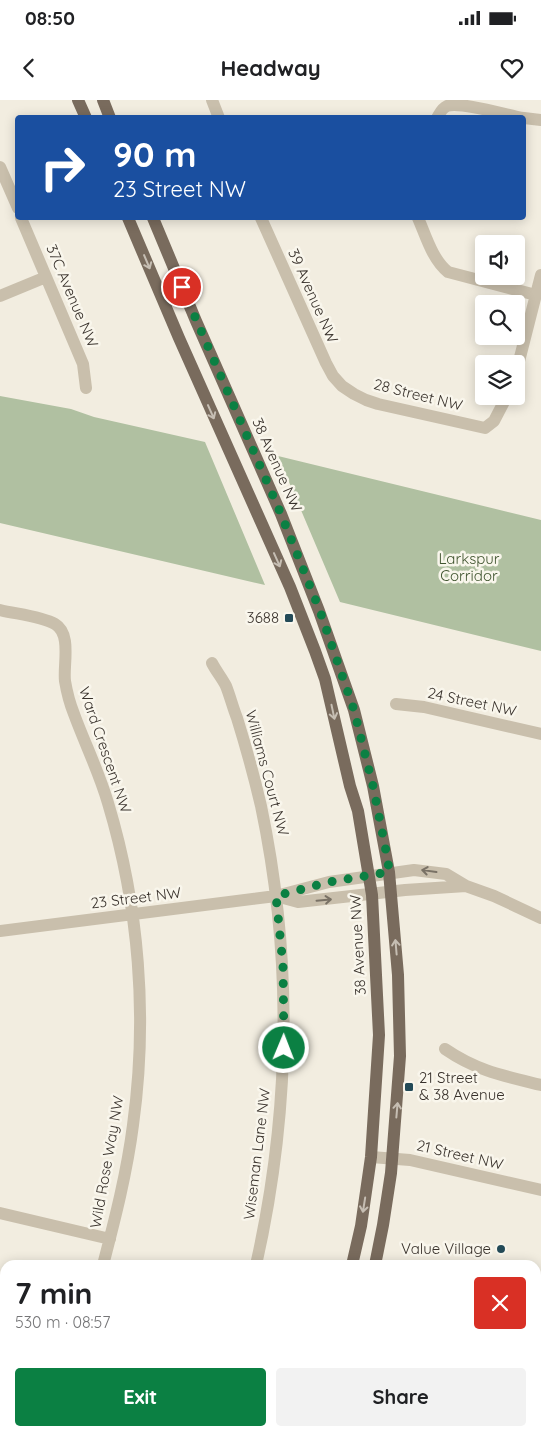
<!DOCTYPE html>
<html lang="en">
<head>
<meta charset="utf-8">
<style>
  :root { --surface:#fff; --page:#f2f2f2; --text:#202124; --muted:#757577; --accent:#0b8043 }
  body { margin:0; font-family:Quicksand,sans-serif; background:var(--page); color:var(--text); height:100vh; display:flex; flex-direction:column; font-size:19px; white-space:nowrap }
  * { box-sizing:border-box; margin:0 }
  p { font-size:16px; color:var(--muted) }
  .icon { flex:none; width:28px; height:28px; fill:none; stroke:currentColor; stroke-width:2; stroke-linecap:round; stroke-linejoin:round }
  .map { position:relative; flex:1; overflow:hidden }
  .sheet { position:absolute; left:0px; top:1160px; width:541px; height:176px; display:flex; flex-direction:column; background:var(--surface); border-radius:15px 15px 0 0; box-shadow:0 2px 12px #0003 }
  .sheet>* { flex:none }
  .hud { position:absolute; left:15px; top:15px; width:511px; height:105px; border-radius:5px; box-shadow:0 2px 12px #0003; background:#1a4fa0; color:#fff; overflow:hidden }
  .tools { position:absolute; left:475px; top:135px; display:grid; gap:10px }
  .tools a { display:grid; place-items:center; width:50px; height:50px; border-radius:5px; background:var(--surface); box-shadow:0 2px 12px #0003; font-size:25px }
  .pin { position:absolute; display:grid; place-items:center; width:42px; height:42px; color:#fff; margin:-21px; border:2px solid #fff; border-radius:50%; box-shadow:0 1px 5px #0007 }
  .me { position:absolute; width:55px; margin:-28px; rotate:1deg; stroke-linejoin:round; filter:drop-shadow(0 0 4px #0008) }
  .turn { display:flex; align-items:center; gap:18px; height:105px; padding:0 15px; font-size:22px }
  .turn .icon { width:65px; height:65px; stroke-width:2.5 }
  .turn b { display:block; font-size:35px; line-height:42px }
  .round { display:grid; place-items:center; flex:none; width:52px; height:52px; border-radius:5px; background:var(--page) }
  .headline { display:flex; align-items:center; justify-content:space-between; height:85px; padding:0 15px }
  h1 { font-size:30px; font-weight:800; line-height:38px }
  .action { display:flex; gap:10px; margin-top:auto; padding:10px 15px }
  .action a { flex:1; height:58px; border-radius:5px; background:var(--accent); color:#fff; font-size:20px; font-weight:800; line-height:58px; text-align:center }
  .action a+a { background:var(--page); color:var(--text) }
  .status { display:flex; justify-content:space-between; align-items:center; height:35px; padding:0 25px; background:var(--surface); direction:ltr }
  .status svg { height:14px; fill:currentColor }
  header { display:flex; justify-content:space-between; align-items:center; height:65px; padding:0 15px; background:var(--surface); font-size:22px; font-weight:800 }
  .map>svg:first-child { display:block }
  .green { fill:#b0c0a1 }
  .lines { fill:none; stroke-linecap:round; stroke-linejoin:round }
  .minor { stroke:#c9bfac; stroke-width:12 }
  .major { stroke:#796b5d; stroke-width:12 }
  .oneway { stroke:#c6beb3 }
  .oneway2 { stroke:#797165 }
  .route { stroke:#0b8043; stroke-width:9; stroke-dasharray:0 16.2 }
  .poi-dot { fill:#234a57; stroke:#f9f6ec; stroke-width:2 }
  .labels { text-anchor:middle; stroke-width:5; stroke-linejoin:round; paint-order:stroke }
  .street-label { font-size:15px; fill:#38312b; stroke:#f9f6ec }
  .park-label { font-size:15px; fill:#415530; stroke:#f9f6ec }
  .poi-label { font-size:15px; fill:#38312b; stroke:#f9f6ec; text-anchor:end }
</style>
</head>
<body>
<div class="status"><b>08:50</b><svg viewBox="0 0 49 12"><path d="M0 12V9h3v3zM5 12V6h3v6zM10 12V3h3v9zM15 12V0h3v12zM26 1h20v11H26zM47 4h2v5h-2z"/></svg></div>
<header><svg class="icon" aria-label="back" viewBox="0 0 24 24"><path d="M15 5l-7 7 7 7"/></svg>Headway<svg class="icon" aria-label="heart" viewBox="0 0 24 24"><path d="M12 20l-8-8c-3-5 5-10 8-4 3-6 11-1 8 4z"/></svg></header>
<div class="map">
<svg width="541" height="1336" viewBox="0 0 541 1336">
  <rect width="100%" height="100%" fill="#f2ede0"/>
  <path class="green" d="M0,296L71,309L94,317L205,342L265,485L0,423Z
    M278,356L541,420V551L340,502Z"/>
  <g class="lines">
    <path class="minor" d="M212,0L219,18
      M437,18C440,13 442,8 447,6C459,1 507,15 523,18
      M524,18L541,20
      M0,67L18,108
      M21,118L83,264L86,288
      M261,118L326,263L333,276L342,286L354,294L366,300L378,304L485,328L494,321L507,296
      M418,118C426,136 432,159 448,172L536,195
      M0,196L46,177
      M516,273L541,175
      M0,510C16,514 41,516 55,524C72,534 63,565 65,581C67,593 70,604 74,614C85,644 99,672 108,703C139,806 148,917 133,1025C127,1072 115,1119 103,1165
      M212,563C216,571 222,578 226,586C230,596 233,608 237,618C246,647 254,676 261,706C293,858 290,1014 256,1165
      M396,604L424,607L541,634
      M276,796L298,802L405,790L466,786
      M0,831L276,796L329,782L414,770L446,774L466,786L494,796L541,818
      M445,949C477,971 504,976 541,985
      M371,1057L410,1060L541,1090
      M0,1113L110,1139
      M0,1260L5,1262
      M62,1336L63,1331"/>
    <path class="major" d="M78,0L86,18
      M103,0L110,18
      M128,118L179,238L290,487L315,551L325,579L350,686L358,711L372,795L379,935L371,1057L361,1126L352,1165
      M153,118L196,221L281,414L319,511L354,610L373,686L389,772L398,875L400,956L391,1073L383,1125L375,1165
      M313,1336L314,1331
      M336,1336L337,1331"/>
  </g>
  <defs><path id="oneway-shaft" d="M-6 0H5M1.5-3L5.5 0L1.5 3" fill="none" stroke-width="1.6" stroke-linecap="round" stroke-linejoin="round" transform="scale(1.25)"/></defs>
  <g class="oneway">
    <use href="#oneway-shaft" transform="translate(147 162) rotate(67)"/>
    <use href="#oneway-shaft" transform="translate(211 312) rotate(66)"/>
    <use href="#oneway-shaft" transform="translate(277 460) rotate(66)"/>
    <use href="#oneway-shaft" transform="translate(333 612) rotate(78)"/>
    <use href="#oneway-shaft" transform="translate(396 847) rotate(-95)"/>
    <use href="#oneway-shaft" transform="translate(397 1010) rotate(-85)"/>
    <use href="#oneway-shaft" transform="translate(364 1105) rotate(99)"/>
  </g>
  <g class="oneway2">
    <use href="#oneway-shaft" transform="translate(429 771) rotate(-172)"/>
    <use href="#oneway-shaft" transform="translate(324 800) rotate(-5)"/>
  </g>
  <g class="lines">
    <path class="route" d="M182,187L281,414L320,511L354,610L373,686L388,761L389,772L329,782L276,796L283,865L284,948"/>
  </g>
  <g class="poi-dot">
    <rect x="284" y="513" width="10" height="10" rx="2.5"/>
    <rect x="404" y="982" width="10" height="10" rx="2.5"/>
    <circle cx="501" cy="1149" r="5"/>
  </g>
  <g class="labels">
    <g class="street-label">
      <text transform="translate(72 196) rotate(67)" y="5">37C Avenue NW</text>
      <text transform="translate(313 196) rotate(66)" y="5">39 Avenue NW</text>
      <text transform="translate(418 295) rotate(14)" y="5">28 Street NW</text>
      <text transform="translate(277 365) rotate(66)" y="5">38 Avenue NW</text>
      <text transform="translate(472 602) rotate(12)" y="5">24 Street NW</text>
      <text transform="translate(105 650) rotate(71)" y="5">Ward Crescent NW</text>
      <text transform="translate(267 673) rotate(75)" y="5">Williams Court NW</text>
      <text transform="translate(136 798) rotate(-7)" y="5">23 Street NW</text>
      <text transform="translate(358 845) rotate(-93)" y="5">38 Avenue NW</text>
      <text transform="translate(257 1054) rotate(-83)" y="5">Wiseman Lane NW</text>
      <text transform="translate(460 1055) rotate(13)" y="5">21 Street NW</text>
      <text transform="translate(107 1062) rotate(-80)" y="5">Wild Rose Way NW</text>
    </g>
    <g class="park-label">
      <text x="469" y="464">Larkspur<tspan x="469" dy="17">Corridor</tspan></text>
    </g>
    <g class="poi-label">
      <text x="279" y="523">3688</text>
      <text x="419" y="983" text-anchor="start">21 Street<tspan x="419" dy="17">&amp; 38 Avenue</tspan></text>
      <text x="491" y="1154">Value Village</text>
    </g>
  </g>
</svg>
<div class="tools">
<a><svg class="icon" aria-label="sound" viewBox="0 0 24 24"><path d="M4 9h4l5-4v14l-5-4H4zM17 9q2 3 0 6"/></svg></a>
<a><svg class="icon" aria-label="search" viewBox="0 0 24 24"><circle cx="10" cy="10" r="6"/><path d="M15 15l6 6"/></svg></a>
<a><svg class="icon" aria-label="layers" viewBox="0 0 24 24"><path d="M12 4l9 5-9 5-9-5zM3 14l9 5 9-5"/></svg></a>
</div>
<div class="pin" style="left:182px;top:187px;background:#d93025"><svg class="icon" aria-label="arrive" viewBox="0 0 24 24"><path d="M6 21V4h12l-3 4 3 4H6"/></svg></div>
<svg class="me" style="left:284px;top:948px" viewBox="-20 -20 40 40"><circle r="17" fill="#0b8043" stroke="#fff" stroke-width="3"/><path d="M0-11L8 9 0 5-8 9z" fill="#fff"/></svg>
<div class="hud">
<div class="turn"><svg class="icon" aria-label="right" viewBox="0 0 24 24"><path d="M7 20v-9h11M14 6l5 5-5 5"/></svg><div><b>90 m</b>23 Street NW</div></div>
</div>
<section class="sheet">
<div class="headline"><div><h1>7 min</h1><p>530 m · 08:57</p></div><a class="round" style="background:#d93025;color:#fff"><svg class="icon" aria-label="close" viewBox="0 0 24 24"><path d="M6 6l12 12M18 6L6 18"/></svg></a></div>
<div class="action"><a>Exit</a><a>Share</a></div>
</section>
</div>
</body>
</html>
